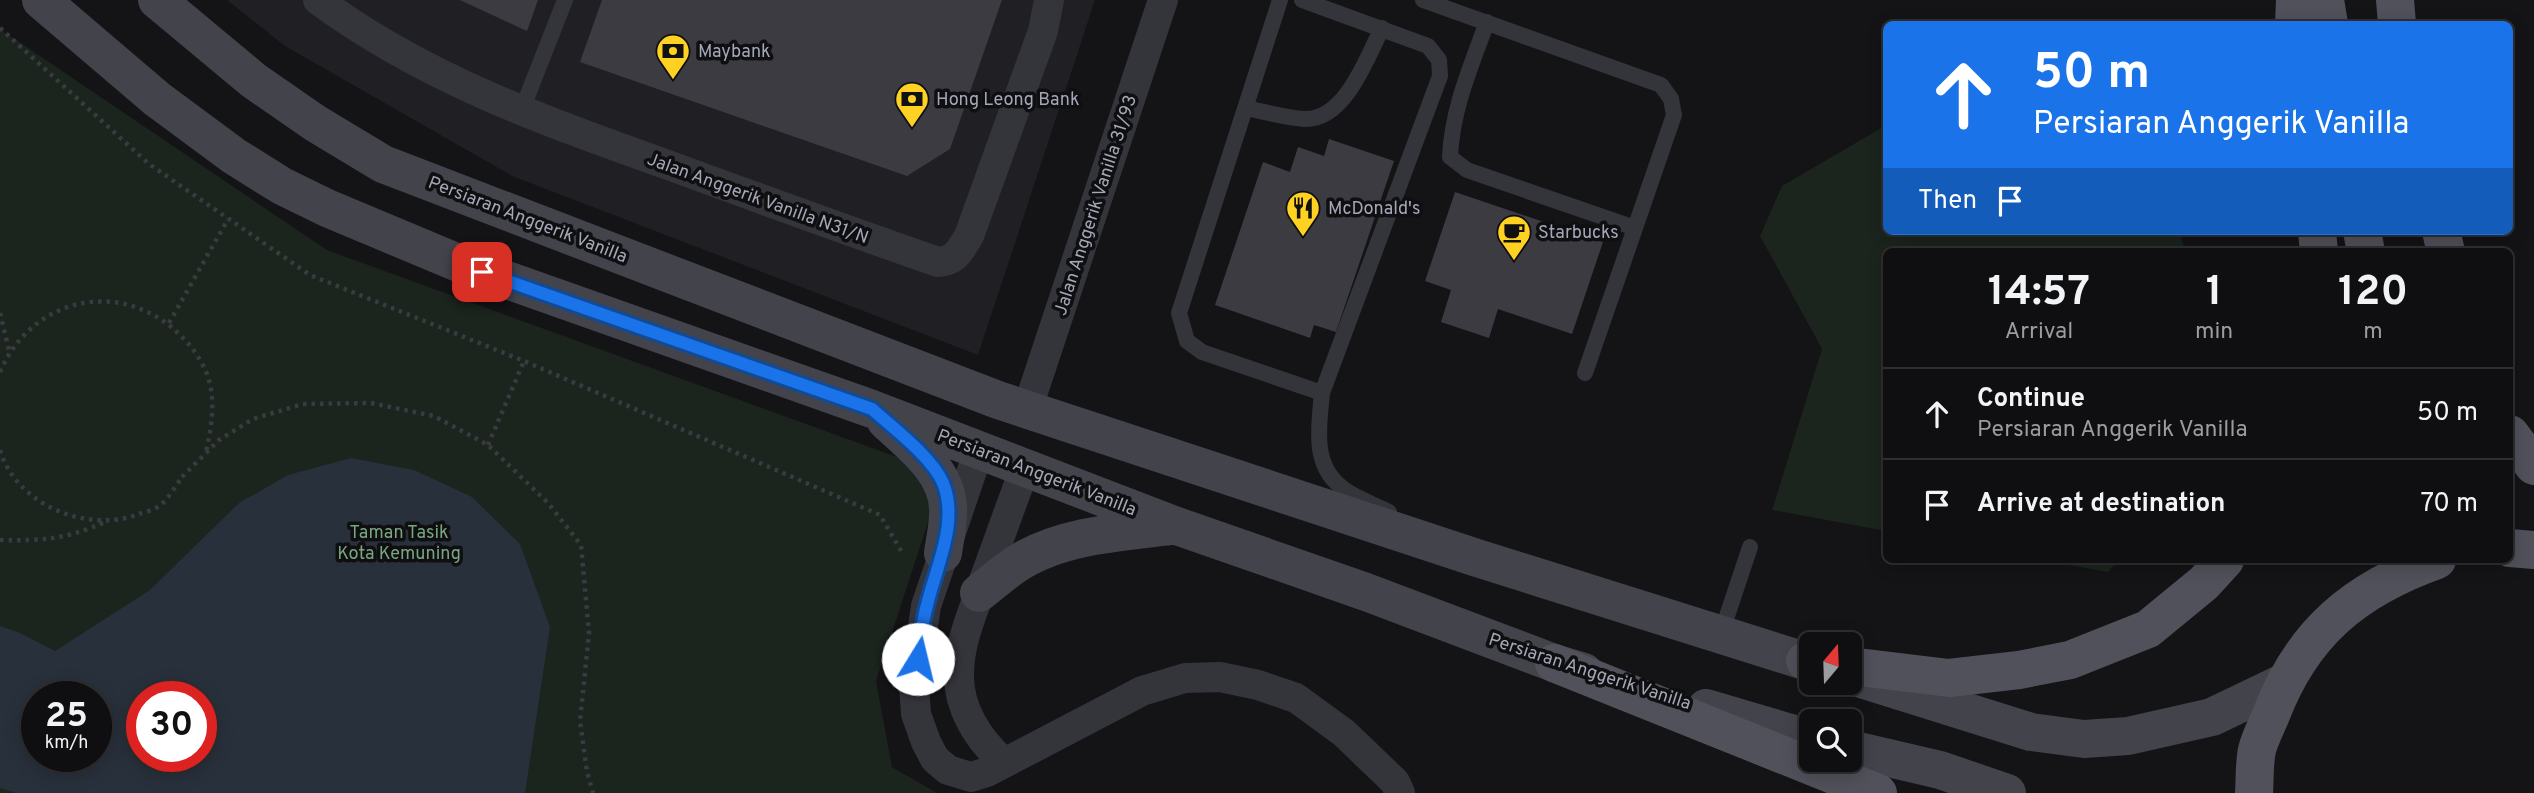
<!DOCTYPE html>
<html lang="en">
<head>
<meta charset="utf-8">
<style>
  :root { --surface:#0f0e10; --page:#1d1c1e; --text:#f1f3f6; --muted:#9b9c9f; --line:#2f2e30 }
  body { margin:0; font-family:Overpass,sans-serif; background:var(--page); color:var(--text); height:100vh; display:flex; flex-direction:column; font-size:26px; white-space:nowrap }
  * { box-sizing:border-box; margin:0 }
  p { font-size:23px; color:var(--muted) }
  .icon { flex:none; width:38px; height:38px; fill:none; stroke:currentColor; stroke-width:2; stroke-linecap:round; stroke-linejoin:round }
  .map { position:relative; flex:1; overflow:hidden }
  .drawer { position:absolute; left:1883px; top:248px; width:630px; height:315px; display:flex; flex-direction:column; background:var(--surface); border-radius:10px; box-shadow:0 4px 18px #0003,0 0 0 2px var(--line) }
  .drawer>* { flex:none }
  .hud { position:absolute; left:1883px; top:21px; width:630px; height:214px; border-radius:10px; box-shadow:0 4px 18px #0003,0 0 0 2px var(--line); background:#1a73e8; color:#fff; overflow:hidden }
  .needle { width:46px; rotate:19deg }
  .tools { position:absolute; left:1799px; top:632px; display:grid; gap:14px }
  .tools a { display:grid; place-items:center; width:63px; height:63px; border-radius:10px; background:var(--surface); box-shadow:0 4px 18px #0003,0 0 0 2px var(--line); font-size:35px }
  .speed { position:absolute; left:21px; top:681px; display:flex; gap:14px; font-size:35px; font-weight:700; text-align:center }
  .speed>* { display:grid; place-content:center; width:91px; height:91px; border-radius:50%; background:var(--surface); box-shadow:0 4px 18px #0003,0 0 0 2px var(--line); line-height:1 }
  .speed small { font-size:18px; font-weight:400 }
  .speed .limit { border:10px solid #d22; background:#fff; color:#111 }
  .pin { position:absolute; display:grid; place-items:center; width:60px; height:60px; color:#fff; margin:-30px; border-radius:14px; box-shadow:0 4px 10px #0006 }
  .me { position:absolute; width:77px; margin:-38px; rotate:9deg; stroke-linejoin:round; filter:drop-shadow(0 0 5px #0008) }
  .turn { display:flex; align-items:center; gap:24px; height:147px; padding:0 35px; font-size:32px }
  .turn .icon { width:91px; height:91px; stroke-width:2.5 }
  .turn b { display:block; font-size:49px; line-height:60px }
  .then { display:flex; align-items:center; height:66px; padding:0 35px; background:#0003; gap:14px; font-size:26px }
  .eta { display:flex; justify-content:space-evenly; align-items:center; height:119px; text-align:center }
  .eta b { font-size:42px; font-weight:700; line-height:49px }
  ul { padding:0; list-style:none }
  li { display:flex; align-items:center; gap:21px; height:91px; padding:0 35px; border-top:2px solid var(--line) }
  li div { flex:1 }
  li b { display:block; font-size:26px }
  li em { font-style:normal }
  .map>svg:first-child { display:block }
  .built { fill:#201f23 }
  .green { fill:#1b241d; fill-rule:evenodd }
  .water { fill:#28303b; fill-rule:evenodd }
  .building { fill:#3b3b41 }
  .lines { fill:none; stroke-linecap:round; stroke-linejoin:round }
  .path { stroke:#3a3b42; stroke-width:4.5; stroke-dasharray:3.5 5; stroke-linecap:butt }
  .service { stroke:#34343b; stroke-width:16 }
  .minor { stroke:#34343b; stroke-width:30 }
  .secondary { stroke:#42434b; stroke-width:38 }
  .primary { stroke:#50515a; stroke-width:38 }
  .route-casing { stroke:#114b97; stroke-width:18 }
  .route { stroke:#1a73e8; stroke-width:12 }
  .labels { text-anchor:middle; stroke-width:7; stroke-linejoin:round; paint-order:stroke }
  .poi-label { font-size:18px; fill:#a4a7b7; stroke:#0f0f11; text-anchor:start }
  .street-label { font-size:18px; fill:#a4a7b7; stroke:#0f0f11 }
  .park-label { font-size:18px; fill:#79a581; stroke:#0f0f11 }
</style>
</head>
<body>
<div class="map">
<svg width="2534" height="793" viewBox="0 0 2534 793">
  <rect width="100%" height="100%" fill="#141316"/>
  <path class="built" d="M227,0H1095L978,355L512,176L285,46Z"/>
  <path class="green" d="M0,29L327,250L944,474L876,681L892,767L937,793H0ZM37,696H96V756H37ZM142,696H201V756H142Z
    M1883,127L1886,128V231H2180L2185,252H1886V531L1772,510L1822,349L1760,236L1782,186Z
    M2041,560H2118L2108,572Z"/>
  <path class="water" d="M351,458L414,470L472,497L520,544L550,627L525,793H16L0,788V626L20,633L55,651L150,590L239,503L288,475ZM37,696H96V756H37ZM142,696H201V756H142Z"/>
  <path class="building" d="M460,0H538L527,31Z
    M602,0H1002L950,149L907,176L580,62Z
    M1329,139L1394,161L1336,332L1314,325L1310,338L1215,305L1263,162L1290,172L1298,147L1324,156Z
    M1455,192L1603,242L1572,334L1498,309L1489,338L1441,322L1451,290L1425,281Z"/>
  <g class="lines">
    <path class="path" d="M0,28L149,164L310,275L524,361L880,515L903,554
      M0,313L9,350
      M169,323L228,219
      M0,372C33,295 125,277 183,338C195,350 206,367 210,384C215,408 211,429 206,452
      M488,445L524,361
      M0,450C16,505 88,534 139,514C145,512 154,510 159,506C168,500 176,485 183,476
      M182,477L219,440L253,419L303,404L371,403L434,416L488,445L548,503L581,545L589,633L580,721L587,772L593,793
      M0,540C42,541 67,539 105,522"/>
    <path class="service" d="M1280,0L1179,313L1187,341L1202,352L1322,393
      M1302,0L1428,46L1439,60L1440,76L1322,393C1319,426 1312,463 1340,486C1353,498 1374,504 1389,512
      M1423,0L1661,85L1671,99L1674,115L1585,373
      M1487,22C1471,66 1452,109 1450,157L1467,170L1635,228
      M1246,108C1265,112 1286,118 1305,119C1345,120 1367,58 1382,28
      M521,112L565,0
      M1721,634L1750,547"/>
    <path class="minor" d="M318,0C425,79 545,121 668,165C758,198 848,231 938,262C956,261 960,250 969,236L1043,31L1049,0
      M1027,410L1163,0
      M979,450L926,606L914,685L916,714L926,742L935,759L948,770L971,777L987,772L1142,691L1185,678L1220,677L1258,685L1296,698L1344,733L1395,782L1400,793
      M1004,762C979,741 958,708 959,674C959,641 974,610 984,580C998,542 1011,505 1025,468"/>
    <path class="secondary" d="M41,0L157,99L234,156L282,186L327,208L456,262L872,409L1174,525L1366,592L1554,663L1584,672
      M157,0L253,80L315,123L383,164L998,400L1477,558L1811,663
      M886,421C911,444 947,471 948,508C949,523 945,538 943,553
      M979,593C992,583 1005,571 1018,563C1062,535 1122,532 1172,526
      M1852,676L2031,732L2084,739L2128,736L2212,717L2283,683
      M1706,708L1811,739
      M1850,749L1940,770L2007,793"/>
    <path class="primary" d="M2325,0L2329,24
      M2395,0L2397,24
      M2294,24L2295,0
      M2317,231L2319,252
      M2362,231L2366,252
      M2441,231L2446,252
      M2510,434L2534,466
      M2510,548L2534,550
      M1805,661L1811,662
      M1554,663L1878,793
      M1850,666L1949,678L2019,670L2070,660L2148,629L2204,583L2225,560
      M2254,793C2255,779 2254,764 2257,750C2260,738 2266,727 2271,715C2302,633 2355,589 2437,560"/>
  </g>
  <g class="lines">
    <g class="route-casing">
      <path id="route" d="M482,272L872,409C893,428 932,457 943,483C959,522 936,567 927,605C922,622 921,641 918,659"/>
    </g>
    <use href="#route" class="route"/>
  </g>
  <defs>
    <g id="bank-pin" transform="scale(1.75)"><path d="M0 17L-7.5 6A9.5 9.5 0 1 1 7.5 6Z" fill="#ffd122" stroke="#0f0f11"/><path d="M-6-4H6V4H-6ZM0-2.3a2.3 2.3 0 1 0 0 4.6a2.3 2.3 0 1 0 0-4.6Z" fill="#111"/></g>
    <g id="restaurant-pin" transform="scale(1.75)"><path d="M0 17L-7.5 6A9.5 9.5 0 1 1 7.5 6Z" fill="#ffd122" stroke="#0f0f11"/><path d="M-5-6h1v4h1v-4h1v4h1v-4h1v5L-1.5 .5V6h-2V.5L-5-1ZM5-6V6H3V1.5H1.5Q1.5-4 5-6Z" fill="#111"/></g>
    <g id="cafe-pin" transform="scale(1.75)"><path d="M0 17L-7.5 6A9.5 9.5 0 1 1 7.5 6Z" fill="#ffd122" stroke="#0f0f11"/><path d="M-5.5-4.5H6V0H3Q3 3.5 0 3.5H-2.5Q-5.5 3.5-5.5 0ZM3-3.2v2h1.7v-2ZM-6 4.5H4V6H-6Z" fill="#111"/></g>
  </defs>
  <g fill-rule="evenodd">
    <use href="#bank-pin" x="673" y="51"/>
    <use href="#bank-pin" x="912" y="99"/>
    <use href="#restaurant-pin" x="1303" y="208"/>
    <use href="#cafe-pin" x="1514" y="232"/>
  </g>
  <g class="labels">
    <g class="poi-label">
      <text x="698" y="57">Maybank</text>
      <text x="936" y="105">Hong Leong Bank</text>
      <text x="1328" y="214">McDonald's</text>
      <text x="1538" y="238">Starbucks</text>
    </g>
    <g class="street-label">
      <text transform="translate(758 198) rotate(20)" y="6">Jalan Anggerik Vanilla N31/N</text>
      <text transform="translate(1095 205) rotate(-72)" y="6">Jalan Anggerik Vanilla 31/93</text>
      <text transform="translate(528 219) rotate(21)" y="6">Persiaran Anggerik Vanilla</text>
      <text transform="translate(1037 472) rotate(21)" y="6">Persiaran Anggerik Vanilla</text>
      <text transform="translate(1590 671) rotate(18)" y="6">Persiaran Anggerik Vanilla</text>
    </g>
    <g class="park-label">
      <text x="399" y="538">Taman Tasik<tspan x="399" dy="21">Kota Kemuning</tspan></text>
    </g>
  </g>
</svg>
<div class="tools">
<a><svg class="needle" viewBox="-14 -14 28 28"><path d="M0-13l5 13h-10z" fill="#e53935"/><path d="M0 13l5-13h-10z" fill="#9b9c9f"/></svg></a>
<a><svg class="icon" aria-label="search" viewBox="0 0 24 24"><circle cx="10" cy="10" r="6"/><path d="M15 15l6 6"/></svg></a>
</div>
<div class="speed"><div>25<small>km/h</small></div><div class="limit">30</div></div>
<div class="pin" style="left:482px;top:272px;background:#d93025"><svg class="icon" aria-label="arrive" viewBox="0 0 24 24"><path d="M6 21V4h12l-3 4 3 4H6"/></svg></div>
<svg class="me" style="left:918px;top:659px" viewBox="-20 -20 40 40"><circle r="19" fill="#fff"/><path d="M0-13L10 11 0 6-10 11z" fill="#1a73e8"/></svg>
<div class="hud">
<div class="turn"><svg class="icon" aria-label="ahead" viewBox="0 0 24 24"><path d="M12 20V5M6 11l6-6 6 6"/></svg><div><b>50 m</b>Persiaran Anggerik Vanilla</div></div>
<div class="then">Then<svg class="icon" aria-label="arrive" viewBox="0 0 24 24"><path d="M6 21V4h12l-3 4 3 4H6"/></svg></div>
</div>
<section class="drawer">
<div class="eta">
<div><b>14:57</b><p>Arrival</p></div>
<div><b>1</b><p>min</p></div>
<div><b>120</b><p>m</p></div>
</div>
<ul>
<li><svg class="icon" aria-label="ahead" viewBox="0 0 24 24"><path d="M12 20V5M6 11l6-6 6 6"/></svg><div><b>Continue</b><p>Persiaran Anggerik Vanilla</p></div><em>50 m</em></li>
<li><svg class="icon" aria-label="arrive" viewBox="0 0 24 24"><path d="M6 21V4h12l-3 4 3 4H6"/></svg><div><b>Arrive at destination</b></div><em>70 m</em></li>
</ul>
</section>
</div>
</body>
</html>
